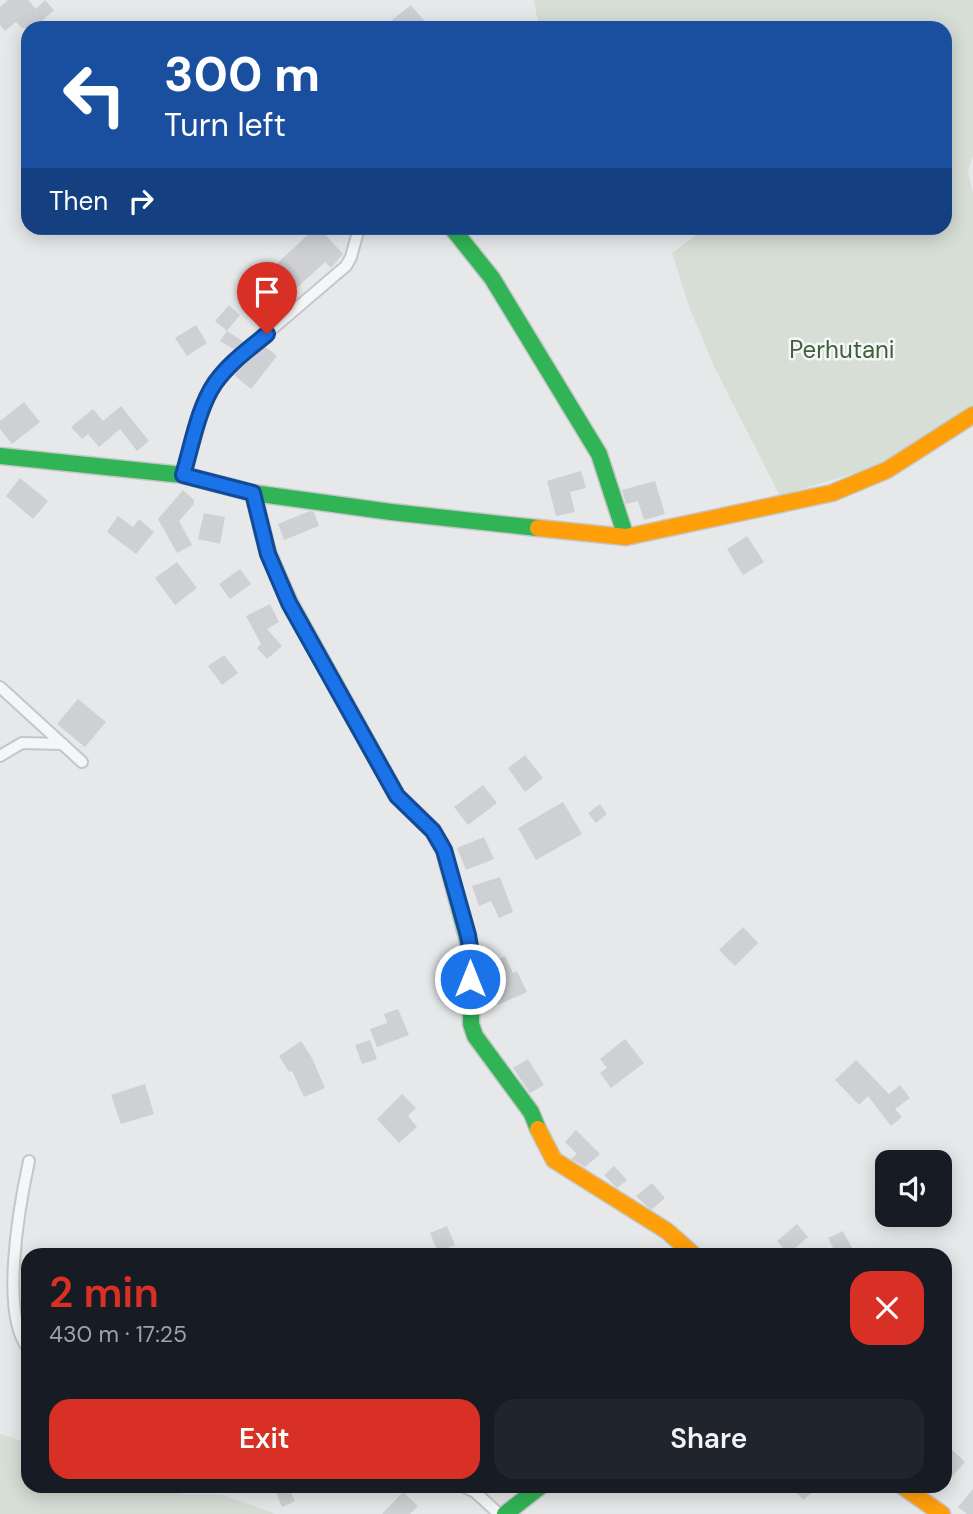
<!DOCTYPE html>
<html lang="en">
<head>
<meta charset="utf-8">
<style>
  :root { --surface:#171b24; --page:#20242c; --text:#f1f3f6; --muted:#9ea1a6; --accent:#d93025 }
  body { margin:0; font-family:"DM Sans",sans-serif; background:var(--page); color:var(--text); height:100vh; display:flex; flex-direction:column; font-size:26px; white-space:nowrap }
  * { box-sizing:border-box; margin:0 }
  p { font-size:23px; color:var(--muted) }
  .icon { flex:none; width:38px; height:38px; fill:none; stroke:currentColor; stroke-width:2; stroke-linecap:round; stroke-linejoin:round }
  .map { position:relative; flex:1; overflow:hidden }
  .details { position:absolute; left:21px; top:1248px; width:931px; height:245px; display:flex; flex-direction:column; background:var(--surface); border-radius:21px; box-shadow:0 4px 18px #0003 }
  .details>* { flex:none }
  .guide { position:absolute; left:21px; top:21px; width:931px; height:214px; border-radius:21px; box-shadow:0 4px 18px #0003; background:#1a4fa0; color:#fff; overflow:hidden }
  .fabs { position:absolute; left:875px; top:1150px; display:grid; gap:14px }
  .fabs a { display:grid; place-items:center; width:77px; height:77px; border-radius:14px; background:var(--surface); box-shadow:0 4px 18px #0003; font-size:35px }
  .pin { position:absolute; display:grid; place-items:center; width:60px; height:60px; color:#fff; margin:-72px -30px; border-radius:50% 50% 50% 0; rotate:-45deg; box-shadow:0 0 7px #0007 }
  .pin .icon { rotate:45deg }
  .me { position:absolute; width:77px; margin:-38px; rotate:0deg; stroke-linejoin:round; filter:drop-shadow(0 0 5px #0008) }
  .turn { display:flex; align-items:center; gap:24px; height:147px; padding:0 28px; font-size:32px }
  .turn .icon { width:91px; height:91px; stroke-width:2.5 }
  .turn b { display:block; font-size:49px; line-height:60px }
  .then { display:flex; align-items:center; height:66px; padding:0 28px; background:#0003; gap:14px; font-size:26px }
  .round { display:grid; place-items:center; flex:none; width:74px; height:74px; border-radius:21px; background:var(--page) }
  .overview { display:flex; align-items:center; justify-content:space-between; height:119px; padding:0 28px }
  h1 { font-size:42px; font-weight:600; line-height:52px; color:var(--accent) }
  .button { display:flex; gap:14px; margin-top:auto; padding:14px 28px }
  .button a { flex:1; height:80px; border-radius:21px; background:var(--accent); color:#fff; font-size:28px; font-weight:600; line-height:80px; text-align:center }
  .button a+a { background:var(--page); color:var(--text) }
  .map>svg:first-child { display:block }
  .green { fill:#d6ded6 }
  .building { fill:#ced0d3 }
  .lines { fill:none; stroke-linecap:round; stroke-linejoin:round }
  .street-casing { stroke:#c4c6c8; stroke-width:14 }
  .fast-casing { stroke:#c4c6c8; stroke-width:19 }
  .slow-casing { stroke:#c4c6c8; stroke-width:19 }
  .street { stroke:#f5f6f7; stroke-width:10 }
  .fast { stroke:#30b455; stroke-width:16 }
  .slow { stroke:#ff9f0a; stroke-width:16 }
  .route-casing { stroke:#114b97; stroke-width:18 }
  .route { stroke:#1a73e8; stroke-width:12 }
  .labels { text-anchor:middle; stroke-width:5; stroke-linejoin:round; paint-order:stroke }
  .park-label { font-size:24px; fill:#3f6138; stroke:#f4f6f9 }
</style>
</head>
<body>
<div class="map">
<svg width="973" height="1514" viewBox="0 0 973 1514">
  <rect width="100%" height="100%" fill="#e6e8ea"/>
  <path class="green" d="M534,0H973V155L968,171L973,194V413L896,460L780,496L715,368L690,309L672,253L706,228H945V28H539Z
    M0,1434L28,1443V1486H150L181,1494L223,1495L276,1514H0Z"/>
  <path class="building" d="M8,0H28L36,9L45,0L54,10L34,28H22L16,22L5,31L0,25V7Z
    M411,5L430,28H399L392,20Z
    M315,228H319L343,254L331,268L325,262L289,295L268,272Z
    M229,305L240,315L227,331L215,321Z
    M196,325L207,343L187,356L175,338Z
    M227,331L244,342L235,350L220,341Z
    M264,346L277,356L251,389L234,375L242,365Z
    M24,402L40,422L12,444L0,429V421Z
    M121,406L149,441L137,451L120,429L99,447L88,434L82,439L71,427L93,409L103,421Z
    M581,471L586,488L570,492L575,512L556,516L547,481Z
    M20,478L48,501L33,519L6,496Z
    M655,481L665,514L644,520L638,501L626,504L622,490Z
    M183,490L194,500V504L179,521L192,545L177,553L158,519Z
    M310,511L314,512L319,526L284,540L278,524Z
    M204,513L225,517L220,544L198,539Z
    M118,516L133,527L139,519L154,532L136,554L107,532Z
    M747,536L764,562L743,575L727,549Z
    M177,562L197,588L175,605L155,578Z
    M240,569L251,584L230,599L219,584Z
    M270,604L279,622L267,629L282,646L267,659L257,648L261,644L246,616Z
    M224,655L238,673L222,685L208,666Z
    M78,699L106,722L85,747L57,724Z
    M525,755L543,778L525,792L508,768Z
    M483,785L497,803L468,825L454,807Z
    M563,802L582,834L536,860L518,828Z
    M600,804L607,814L596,823L588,813Z
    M484,837L494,859L466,870L457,848Z
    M500,877L513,912L499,918L491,901L479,906L472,886Z
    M743,927L758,943L735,966L719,950Z
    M505,956L513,973L517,971L527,992L498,1005L488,984L496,981L488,964Z
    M398,1009L409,1035L377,1047L370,1029L387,1023L384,1014Z
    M625,1039L644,1063L611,1088L600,1073L607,1068L600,1059Z
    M370,1040L377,1059L362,1064L355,1045Z
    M301,1041L312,1058L325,1088L304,1097L292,1071L289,1072L279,1056Z
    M528,1059L544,1085L530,1093L513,1068Z
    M856,1060L889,1094L900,1085L910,1098L895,1109L902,1117L891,1126L868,1096L859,1105L835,1080Z
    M145,1084L154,1114L121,1124L111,1095Z
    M402,1094L416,1108L408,1116L417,1127L399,1143L377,1119Z
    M576,1130L600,1154L585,1167L571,1159L577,1154L565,1142Z
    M614,1166L627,1180L617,1188L604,1175Z
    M652,1183L665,1198L651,1210L636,1196Z
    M797,1224L808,1237L788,1254L777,1241Z
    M447,1226L455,1245L438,1252L430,1233Z
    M843,1231L856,1255H837L828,1238Z
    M950,1448L965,1462L945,1484V1454Z
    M285,1486H288L295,1501L282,1507L275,1490Z
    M790,1486H820L803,1500Z
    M973,1489V1514H967L958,1507Z
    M403,1492L418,1506L410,1514H382Z"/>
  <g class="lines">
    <g class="street-casing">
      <path id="street" d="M183,475L203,409L214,384L231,364L346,266L351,257L359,228
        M0,687L82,762
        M0,756L22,743L63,744
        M28,1348C0,1314 19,1207 29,1161
        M462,1486L475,1492L499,1514"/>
    </g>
    <g class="fast-casing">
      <path id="fast" d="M452,228L492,278L599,454L626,537
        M0,456L183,475L253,493L391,512L538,528
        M253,493L268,553L290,603L397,796L433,831L444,850L471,953V1024L475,1036L531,1112L538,1129
        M505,1514L541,1486"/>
    </g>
    <g class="slow-casing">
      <path id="slow" d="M538,528L626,537L832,493L887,470L973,415
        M538,1129L554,1160L667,1231L694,1255
        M902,1486L942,1514"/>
    </g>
    <use href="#street" class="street"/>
    <use href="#fast" class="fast"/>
    <use href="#slow" class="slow"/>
  </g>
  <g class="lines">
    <g class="route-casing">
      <path id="route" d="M267,334C249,349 229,363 215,383C198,408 192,445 183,475L253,493L268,554L289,603L397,796L433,831L444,850L468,935L471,953L470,979"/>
    </g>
    <use href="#route" class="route"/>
  </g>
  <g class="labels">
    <g class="park-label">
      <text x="842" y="358">Perhutani</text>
    </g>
  </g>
</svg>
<div class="fabs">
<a><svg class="icon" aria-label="sound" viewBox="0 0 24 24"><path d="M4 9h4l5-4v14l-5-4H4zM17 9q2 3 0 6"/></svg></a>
</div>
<div class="pin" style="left:267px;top:334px;background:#d93025"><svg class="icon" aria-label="arrive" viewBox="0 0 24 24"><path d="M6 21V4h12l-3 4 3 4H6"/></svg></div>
<svg class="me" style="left:470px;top:979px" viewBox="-20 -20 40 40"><circle r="17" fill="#1a73e8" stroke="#fff" stroke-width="3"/><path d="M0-11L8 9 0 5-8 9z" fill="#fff"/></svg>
<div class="guide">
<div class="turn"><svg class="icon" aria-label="left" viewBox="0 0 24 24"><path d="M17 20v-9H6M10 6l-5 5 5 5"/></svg><div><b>300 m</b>Turn left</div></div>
<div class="then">Then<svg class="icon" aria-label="right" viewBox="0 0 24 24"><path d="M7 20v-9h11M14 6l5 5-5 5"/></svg></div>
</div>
<section class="details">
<div class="overview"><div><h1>2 min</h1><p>430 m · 17:25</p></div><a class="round" style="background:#d93025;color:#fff"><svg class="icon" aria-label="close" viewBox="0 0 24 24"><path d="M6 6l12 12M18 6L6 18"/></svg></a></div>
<div class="button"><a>Exit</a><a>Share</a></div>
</section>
</div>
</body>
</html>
